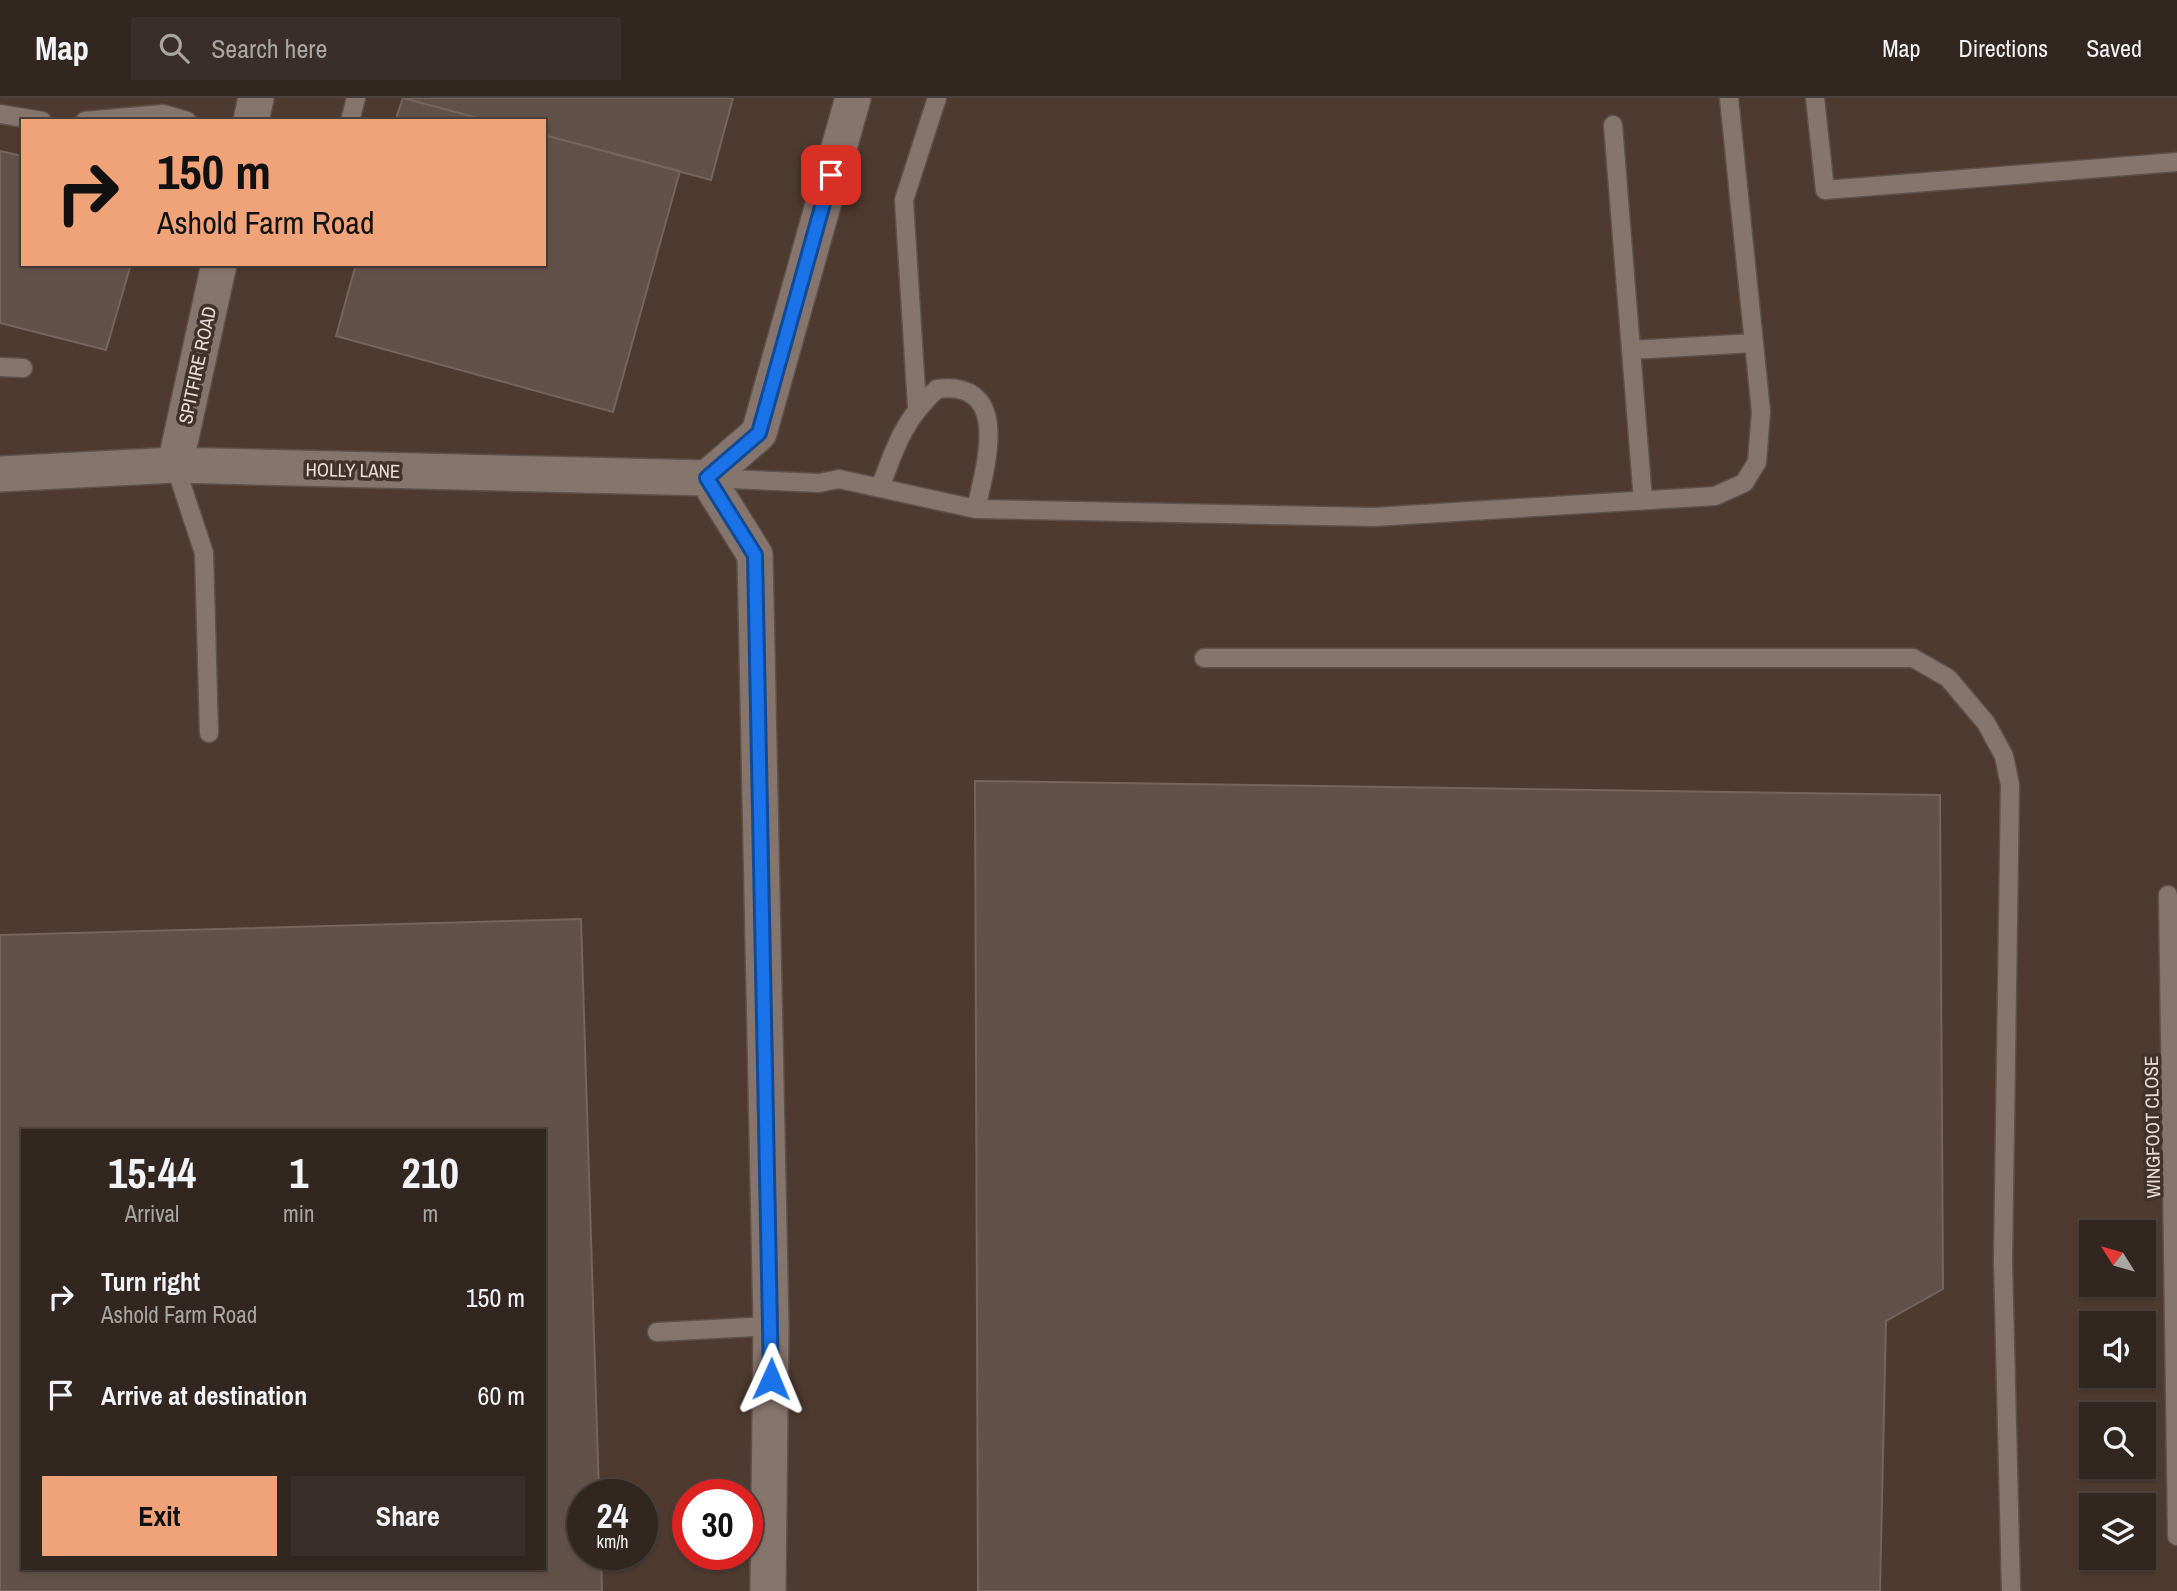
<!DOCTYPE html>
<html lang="en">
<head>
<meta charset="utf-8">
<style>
  :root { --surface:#312620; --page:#392e29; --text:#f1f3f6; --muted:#a8a5a5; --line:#4c433e; --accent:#f0a279 }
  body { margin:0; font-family:"Archivo Narrow",sans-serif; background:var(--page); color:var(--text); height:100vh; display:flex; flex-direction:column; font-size:26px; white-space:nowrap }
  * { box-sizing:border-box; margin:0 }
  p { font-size:23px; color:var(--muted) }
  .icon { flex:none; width:38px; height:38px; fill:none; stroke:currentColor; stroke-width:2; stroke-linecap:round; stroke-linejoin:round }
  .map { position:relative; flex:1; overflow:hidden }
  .drawer { position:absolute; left:21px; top:1031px; width:525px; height:441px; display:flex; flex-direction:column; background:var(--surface); border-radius:0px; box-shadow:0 2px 5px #0004,0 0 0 2px var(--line) }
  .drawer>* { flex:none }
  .top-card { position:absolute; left:21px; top:21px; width:525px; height:147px; border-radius:0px; box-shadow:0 2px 5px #0004,0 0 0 2px var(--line); background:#f0a279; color:#111; overflow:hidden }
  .needle { width:46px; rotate:307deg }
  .buttons { position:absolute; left:2079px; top:1122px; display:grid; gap:14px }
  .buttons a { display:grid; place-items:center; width:77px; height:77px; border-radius:0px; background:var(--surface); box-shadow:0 2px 5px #0004,0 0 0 2px var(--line); font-size:35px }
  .speed { position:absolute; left:567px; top:1381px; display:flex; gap:14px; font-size:35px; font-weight:700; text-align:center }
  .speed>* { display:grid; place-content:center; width:91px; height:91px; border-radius:50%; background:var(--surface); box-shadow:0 2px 5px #0004,0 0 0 2px var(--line); line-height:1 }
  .speed small { font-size:18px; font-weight:400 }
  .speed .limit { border:10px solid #d22; background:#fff; color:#111 }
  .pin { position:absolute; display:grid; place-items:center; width:60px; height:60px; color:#fff; margin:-30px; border-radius:14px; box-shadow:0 4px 10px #0006 }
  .me { position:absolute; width:77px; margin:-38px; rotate:1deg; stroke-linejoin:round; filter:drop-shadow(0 0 5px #0008) }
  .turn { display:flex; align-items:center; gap:24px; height:147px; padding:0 21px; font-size:32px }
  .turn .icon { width:91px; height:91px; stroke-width:2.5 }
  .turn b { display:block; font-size:49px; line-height:60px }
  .eta { display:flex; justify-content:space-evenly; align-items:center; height:119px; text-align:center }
  .eta b { font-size:42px; font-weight:800; line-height:49px }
  .action { display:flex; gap:14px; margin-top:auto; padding:14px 21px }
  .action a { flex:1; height:80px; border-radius:0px; background:var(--accent); color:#111; font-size:28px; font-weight:800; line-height:80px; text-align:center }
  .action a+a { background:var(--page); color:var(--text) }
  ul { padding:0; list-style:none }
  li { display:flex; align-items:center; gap:21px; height:98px; padding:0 21px }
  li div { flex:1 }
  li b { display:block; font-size:26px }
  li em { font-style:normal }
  header { display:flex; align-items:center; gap:42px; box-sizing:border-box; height:98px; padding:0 35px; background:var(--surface); border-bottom:2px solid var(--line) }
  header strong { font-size:33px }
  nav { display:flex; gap:38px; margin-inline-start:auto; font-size:24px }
  .search { width:490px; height:63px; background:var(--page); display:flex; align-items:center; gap:18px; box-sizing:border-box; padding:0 24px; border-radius:0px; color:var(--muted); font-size:26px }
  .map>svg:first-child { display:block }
  .built { fill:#4e3a2f; fill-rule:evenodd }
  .building { fill:#615149; stroke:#75655d; stroke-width:2; fill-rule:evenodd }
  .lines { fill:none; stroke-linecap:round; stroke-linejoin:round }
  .service-casing { stroke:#5e514b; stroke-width:21 }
  .minor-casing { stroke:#5e514b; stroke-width:38 }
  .service { stroke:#86756c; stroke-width:18 }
  .minor { stroke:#86756c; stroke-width:35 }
  .route-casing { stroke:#114b97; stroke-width:18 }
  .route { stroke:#1a73e8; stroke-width:12 }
  .labels { text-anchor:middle; stroke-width:7; stroke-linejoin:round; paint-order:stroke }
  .street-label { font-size:19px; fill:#e8dfda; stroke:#41332b }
</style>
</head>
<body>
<header>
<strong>Map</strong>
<div class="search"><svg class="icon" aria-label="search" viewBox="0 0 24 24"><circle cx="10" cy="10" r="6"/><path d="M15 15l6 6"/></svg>Search here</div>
<nav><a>Map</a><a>Directions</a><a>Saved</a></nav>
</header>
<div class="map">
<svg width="2177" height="1493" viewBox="0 0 2177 1493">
  <rect width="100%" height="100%" fill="#41332b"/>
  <path class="built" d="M0,0H2177V1493H0ZM23,23H544V166H23ZM23,1032H544V1470H23ZM2091,1134H2144V1186H2091ZM2091,1225H2144V1278H2091ZM2091,1316H2144V1368H2091ZM583,1396H642V1456H583ZM688,1396H747V1456H688ZM2091,1407H2144V1460H2091Z"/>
  <path class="building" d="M403,0L489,23H395Z
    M403,0H733L711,82L544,37V23H489Z
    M544,37L680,73L613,314L336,238L356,166H544Z
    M0,53L23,58V166H131L106,252L0,225Z
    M975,683L1940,697L1943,1191L1886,1223L1880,1493H978Z
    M581,821L599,1396H583V1456H601L602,1493H0V837ZM23,1032H544V1470H23Z"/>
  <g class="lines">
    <g class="service-casing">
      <path id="service" d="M1815,0L1825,92L2177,64
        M0,16L42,23
        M85,23L163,16L187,23
        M350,23L356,0
        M1613,27L1643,402
        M1631,252L1754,245
        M0,269L23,270
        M917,309L904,102L937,0
        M175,367L204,455L209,635
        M710,380L819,385L839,381L976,411L1374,419L1715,398L1744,385L1757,364L1761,314L1729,0
        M880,390C895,349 904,321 937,291C1013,282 985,369 976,411
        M1204,560H1913L1948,580L1986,625L2004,658L2010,687L2003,1163L2011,1493
        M2168,797L2177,1438
        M657,1234L771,1228"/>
    </g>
    <g class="minor-casing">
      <path id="minor" d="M251,23L256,0
        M175,367L219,166
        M0,376L175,367L707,380
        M707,380L755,457L771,1228L768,1493
        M707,380L759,335L853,0"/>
    </g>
    <use href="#service" class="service"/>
    <use href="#minor" class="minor"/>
  </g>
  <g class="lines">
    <g class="route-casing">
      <path id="route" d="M771,1281L755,457L707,380L759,335L831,77"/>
    </g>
    <use href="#route" class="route"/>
  </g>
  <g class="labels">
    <g class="street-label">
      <text transform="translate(197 267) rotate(-78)" y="7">SPITFIRE ROAD</text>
      <text transform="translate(353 372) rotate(1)" y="7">HOLLY LANE</text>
      <text transform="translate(2152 1029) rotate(-91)" y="7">WINGFOOT CLOSE</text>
    </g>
  </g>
</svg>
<div class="buttons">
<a><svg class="needle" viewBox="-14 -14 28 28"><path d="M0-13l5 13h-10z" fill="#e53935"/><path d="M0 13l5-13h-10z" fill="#a8a5a5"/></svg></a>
<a><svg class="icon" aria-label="sound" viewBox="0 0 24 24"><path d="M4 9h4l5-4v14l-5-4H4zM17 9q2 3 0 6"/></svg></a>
<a><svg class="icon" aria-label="search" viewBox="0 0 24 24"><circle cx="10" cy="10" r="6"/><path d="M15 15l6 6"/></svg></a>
<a><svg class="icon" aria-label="layers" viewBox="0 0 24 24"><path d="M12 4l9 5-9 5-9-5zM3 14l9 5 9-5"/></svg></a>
</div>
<div class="speed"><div>24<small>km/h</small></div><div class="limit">30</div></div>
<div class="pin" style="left:831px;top:77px;background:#d93025"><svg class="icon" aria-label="arrive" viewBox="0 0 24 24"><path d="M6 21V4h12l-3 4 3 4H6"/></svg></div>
<svg class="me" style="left:771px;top:1281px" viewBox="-20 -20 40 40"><path d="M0-17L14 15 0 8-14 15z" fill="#1a73e8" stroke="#fff" stroke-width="4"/></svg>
<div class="top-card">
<div class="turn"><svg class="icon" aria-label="right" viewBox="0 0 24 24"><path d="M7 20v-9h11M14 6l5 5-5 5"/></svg><div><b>150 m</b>Ashold Farm Road</div></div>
</div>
<section class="drawer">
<div class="eta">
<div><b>15:44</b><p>Arrival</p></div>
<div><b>1</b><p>min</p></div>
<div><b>210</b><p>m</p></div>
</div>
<ul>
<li><svg class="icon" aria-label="right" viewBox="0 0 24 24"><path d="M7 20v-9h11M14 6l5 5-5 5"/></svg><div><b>Turn right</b><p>Ashold Farm Road</p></div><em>150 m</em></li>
<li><svg class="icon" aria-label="arrive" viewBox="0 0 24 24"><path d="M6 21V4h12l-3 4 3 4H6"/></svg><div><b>Arrive at destination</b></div><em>60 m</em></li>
</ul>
<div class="action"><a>Exit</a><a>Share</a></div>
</section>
</div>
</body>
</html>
